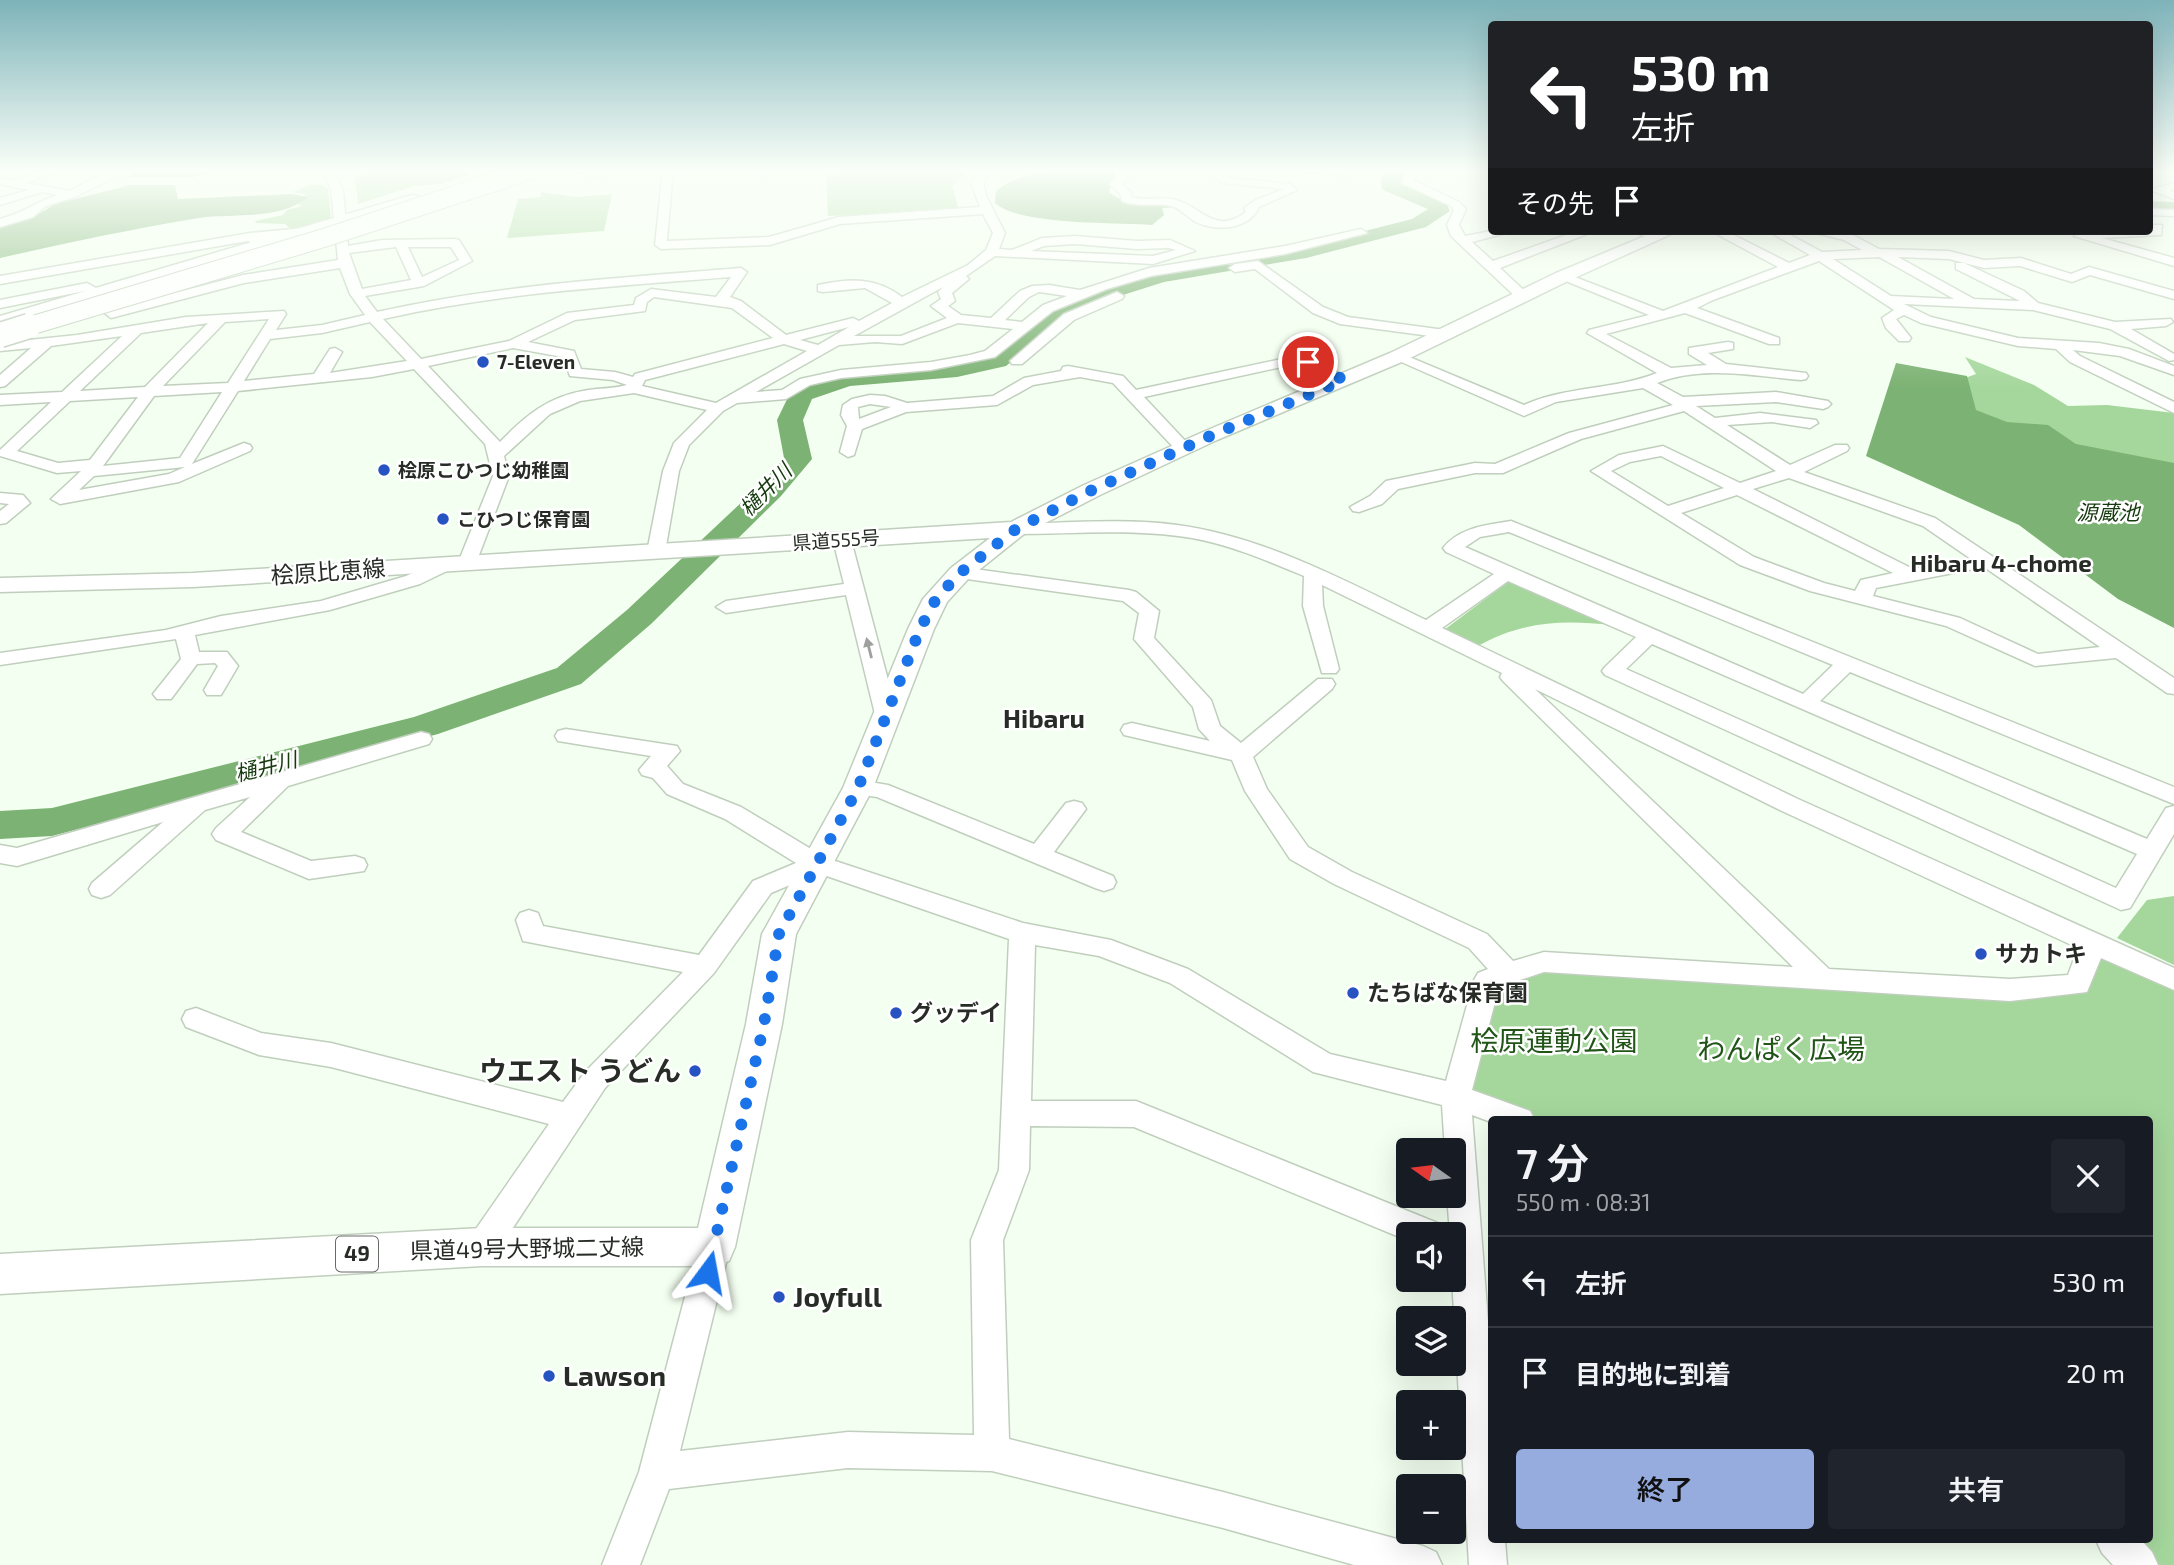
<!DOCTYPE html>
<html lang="ja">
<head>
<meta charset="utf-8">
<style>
  :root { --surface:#171b24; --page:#20242c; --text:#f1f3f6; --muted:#9ea1a6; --line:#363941; --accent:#96abde }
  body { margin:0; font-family:"Exo 2","Noto Sans JP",sans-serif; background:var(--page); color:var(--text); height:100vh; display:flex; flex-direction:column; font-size:26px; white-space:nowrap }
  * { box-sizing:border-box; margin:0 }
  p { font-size:23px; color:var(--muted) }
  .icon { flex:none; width:38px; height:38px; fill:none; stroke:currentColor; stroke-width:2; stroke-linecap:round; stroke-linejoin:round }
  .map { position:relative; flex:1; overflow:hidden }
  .drawer { position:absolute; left:1488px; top:1116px; width:665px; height:427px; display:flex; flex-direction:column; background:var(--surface); border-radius:7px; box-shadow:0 7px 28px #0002 }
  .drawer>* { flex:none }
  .banner { position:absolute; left:1488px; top:21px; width:665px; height:214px; border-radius:7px; box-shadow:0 7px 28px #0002; background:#202124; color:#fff; overflow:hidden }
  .needle { width:46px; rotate:284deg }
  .buttons { position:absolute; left:1396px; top:1138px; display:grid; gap:14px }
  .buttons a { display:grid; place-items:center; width:70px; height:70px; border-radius:7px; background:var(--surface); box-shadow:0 7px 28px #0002; font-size:35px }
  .pin { position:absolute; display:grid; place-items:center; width:60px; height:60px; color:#fff; margin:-30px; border:4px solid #fff; border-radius:50%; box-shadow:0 2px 7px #0007 }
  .me { position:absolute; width:77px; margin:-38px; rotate:13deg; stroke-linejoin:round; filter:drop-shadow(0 0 5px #0008) }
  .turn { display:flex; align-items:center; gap:24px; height:147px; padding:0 28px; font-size:32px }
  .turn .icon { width:91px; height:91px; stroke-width:2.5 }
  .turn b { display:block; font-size:49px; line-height:60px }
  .then { display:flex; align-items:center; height:66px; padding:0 28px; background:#0003; gap:14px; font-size:26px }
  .round { display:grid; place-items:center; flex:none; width:74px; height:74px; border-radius:7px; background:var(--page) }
  .head { display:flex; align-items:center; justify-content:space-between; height:119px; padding:0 28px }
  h1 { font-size:42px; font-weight:600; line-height:52px }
  .cta { display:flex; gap:14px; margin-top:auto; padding:14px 28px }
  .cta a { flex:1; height:80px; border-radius:7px; background:var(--accent); color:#111; font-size:28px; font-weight:600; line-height:80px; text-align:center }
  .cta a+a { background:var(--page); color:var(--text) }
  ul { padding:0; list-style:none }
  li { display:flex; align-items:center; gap:21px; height:91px; padding:0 28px; border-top:2px solid var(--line) }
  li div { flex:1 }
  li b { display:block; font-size:26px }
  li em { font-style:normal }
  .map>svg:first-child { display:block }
  .green { fill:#a5d79c }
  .water { fill:#7cb273 }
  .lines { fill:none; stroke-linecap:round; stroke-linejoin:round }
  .river { fill:#7cb273; fill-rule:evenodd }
  .minor-casing { stroke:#c0cfbd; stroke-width:3 }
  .major-casing { stroke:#c0cfbd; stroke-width:3 }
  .highway-casing { stroke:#c0cfbd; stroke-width:3 }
  .minor { fill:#fff; fill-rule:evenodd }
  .major { fill:#fff; fill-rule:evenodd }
  .highway { fill:#fff; fill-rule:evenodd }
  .highway-bridge-far1-casing { stroke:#c0cfbd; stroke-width:20; stroke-linecap:butt }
  .highway-bridge-casing { stroke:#c0cfbd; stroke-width:27; stroke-linecap:butt }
  .highway-bridge-far1 { stroke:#fff; stroke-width:18 }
  .highway-bridge { stroke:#fff; stroke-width:24 }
  .oneway { fill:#9ea09d }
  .route { stroke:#1a73e8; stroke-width:12; stroke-dasharray:0 21.6 }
  .poi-dot { fill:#2653c1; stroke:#fff; stroke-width:2.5 }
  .labels { text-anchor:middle; stroke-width:5; stroke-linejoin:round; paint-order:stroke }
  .far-poi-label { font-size:19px; font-weight:bold; fill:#272d26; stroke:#fff; text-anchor:start }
  .far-street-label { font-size:19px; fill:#272d26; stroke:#fff }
  .far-water-label { font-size:21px; font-style:italic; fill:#153a0e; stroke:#fff }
  .shield { fill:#fff; stroke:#686c67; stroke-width:2 }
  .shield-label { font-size:21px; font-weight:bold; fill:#272d26 }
  .street-label { font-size:23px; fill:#272d26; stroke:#fff }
  .poi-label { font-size:23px; font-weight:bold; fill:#272d26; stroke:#fff; text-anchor:start }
  .neighbourhood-label { font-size:24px; font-weight:bold; fill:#272d26; stroke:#fff }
  .quarter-label { font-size:26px; font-weight:bold; fill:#272d26; stroke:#fff }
  .near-park-label { font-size:28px; fill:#205517; stroke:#fff }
  .near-poi-label { font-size:28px; font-weight:bold; fill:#272d26; stroke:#fff; text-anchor:start }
</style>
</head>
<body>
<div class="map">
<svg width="2174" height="1565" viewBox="0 0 2174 1565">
  <rect width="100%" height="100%" fill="#f3fff0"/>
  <path class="green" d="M384,169H469L470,170L468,175L441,184L414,186L358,204L355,177Z
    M862,169H970L952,186L959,209L828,216L826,175Z
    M309,185H323L328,189L331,219L299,228H290L285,224L256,223L255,221L283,215L287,210L302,206L295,203L307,195L293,192Z
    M541,192L578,197L612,194L604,231L507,238L518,199L541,197Z
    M1965,357L2034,385L2068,406L2107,405L2174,413V468C2102,453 2031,435 1961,408L1957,381L1976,374Z
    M1512,579L1612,625C1562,620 1522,621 1478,646L1444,630Z
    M2174,896V965L2117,938L2147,900Z
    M2093,943L2174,978V1565H2139L2115,1540H2149V1120H1520L1456,1096L1487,980L1544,962L2078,985Z"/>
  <path class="water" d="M141,169H220L193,177H127Z
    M1068,169H1116L1109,192C1129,207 1148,205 1172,204L1176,207L1162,208L1164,215L1152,225C1115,222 1021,226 995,203L996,191C1018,173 1041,174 1068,169Z
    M130,185H175L178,199L292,194L308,197C279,221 234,213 199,218C132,229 66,243 0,258V226L32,218L55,204Z
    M1896,363L1967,376L1976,410L2007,422L2048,425L2076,444L2174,463V628L2118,599L2019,525L1866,456Z"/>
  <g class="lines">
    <path class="river" d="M1388,169H1407L1400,183L1446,203L1450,211L1426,227L1306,258L1164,282L1104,301L1050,329L1006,366L957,377L850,386L812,399L803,420L812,459L781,496L651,624L581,684L438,734L52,836L0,839V811L52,808L414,717L557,668L627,610L761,484L784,458L777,420L792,389L846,371L893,366L957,363L989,355L1034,319L1088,291L1161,269L1306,246L1412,219L1428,209L1383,190L1381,186L1382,177Z
      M2149,201L2174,202V214L2149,213Z"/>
    <g class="minor-casing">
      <path id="minor" d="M48,169H64L26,183L70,191L111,169H122L117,176L75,197L46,206L33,217L0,227V219C23,213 36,202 58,195L42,192L0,205V198L29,190L0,184V178L12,180Z
        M323,169H333L343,190L348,246L382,240L455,239L459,240L472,261L424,286L365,296L377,312C496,285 619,278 741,268L747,272L730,297L741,301L786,335L853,318L859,321L892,303L865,288L823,292L818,291V285C850,278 876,277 902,297L968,265L986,250L993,233L983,214L840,224L770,245L661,249L655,245L663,169H673L667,241L769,237L839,217L980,207L971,182L983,169H994L983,182L986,196L1005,233L999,249L1012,250L1042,238L1075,236L1137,241L1170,240L1195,251L1153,264L995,256L966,276L969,279L952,293L955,301L948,306L961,315L991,318L1020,291L1032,286L1049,285L1080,290L1149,268L1285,246L1361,229L1367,233L1285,254L1151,276L1107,289L1053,311L995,357L931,370L841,378L810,385L786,399L737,403L723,411L689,445L679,471L665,552L656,557L647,552L663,471L674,443L707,410L634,393L580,401L550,414L504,456L509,476L476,563L467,569L458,563L493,476L485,444L414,369L372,377L238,391L192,464L244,443L250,445L252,448L250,451L179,482L60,504L51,499L81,471L57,473L0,456V450L51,402L0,405V395L62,392L122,336L51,346L5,386L0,387V375L31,348L0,351V343L77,335L186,317L284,311L286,314L276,330L322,325L365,315L350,294L340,268L244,283L111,318L94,305L101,301L114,309L243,275L338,260L331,190ZM1075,244L1137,249L1169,248L1176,250L1153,256L1031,251L1044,246ZM396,247L411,280L362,289L349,253ZM408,247H451L459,260L422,277ZM731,277L716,297L651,289L636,298L634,305L567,313L509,341L421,359L383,319C497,293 615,286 731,277ZM943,287L938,292L941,299L931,306L947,318L901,336H854ZM1039,292L1067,296L1043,305L1022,322L1005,320L1029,297ZM654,297L732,308L773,338L635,374L633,377L615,372L581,369L574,351L528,342L575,320L645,311L647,302ZM269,319L228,383L163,386L225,322ZM370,322L407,361L330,373L342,352L335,348L330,349L314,374L244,381L270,339L322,333ZM208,323L145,387L80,391L141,333ZM958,323L1013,329L985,351L970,355L931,362L841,370L800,379L782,390L756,392L839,345L875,342L902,344ZM849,327L818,345L800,340ZM784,344L807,351L716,403L642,386L645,380ZM513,348L563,357L570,376L613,380L627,385C613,389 598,388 583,391C548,397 525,416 500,442L428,366ZM222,392L180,458L103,466L154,396ZM138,397L90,460L58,463L17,451L70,401ZM185,467L169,474L79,490L94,476Z
        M567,169L599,172L621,169L600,178Z
        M1116,169H1126L1127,178L1122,184L1131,192L1132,197C1146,201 1161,196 1176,200C1201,206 1215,236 1246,212L1244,208L1256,200L1284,189L1222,183L1205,169H1217L1229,178L1290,184L1297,190L1259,207C1250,229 1216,233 1194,221C1186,216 1180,208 1171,206C1154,202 1139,208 1122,201L1121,195L1110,184L1116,177Z
        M1300,169H1349V172L1344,175L1305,172Z
        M1413,169H1424L1413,180L1459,202L1466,209L1459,225L1465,236L1491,231H1514L1472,242L1493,261L1569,234L1566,231H1584L1587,234L1500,268L1531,297L1524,301L1519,300L1451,236L1447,225L1454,210L1451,206L1402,183V179Z
        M2174,183V189L2169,191L2174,192V199L2150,190Z
        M2149,209L2174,210V216L2149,215Z
        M2154,225H2162L2161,235L2102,238L2174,258V266L2074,236L2080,232L2149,231Z
        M315,227L321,231L319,234L264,239L271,245L265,249L248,241L0,284V276L250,233Z
        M1631,231H1651L1662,236L1656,240Z
        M1711,231H1726L1789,263L1810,255L1768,231H1783L1822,252L1862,250L1844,240L1808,231L1851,234L1879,249L1949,251L1984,260L2021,258L2071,274L2089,267L2174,291V299L2090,275L2072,282L2020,266L1984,268L1949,259L1898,257L1974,299L2020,301L1956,269V263H1964L2024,291L2038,303L2115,322L2171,319L2173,322L2166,326L2131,329L2174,354V360L2169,361L2110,329L2033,310L1904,304L1931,317L2018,338L2099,343L2129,349L2174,366V375L2120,356L2073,350L2080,356L2174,402V413L2070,362L2056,349L2018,346L1921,323L1904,315L1896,319L1911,338L1909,341H1899L1886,328L1882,318L1894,310L1819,261L1713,300L1697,308L1779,338V344H1769L1685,313L1606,334L1671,368L1707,365L1689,354V348L1728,342L1733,343V349L1708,353L1726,364L1806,373L1808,376L1806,379L1801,380C1754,376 1702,365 1657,383L1683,397L1776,392L1828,401L1831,404L1828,407L1823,409L1776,402L1696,406L1715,418L1760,413L1816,420L1818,423L1810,428L1772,422L1727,425L1790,465L1835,445H1847L1849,448L1847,451L1804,472L1935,518L2174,678V694L2167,693L2116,658L2035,666L1946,626L1810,591L1740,565L1591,471L1619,455L1663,446L1740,483L1776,471L1684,411L1581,439L1503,473H1475L1398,489L1382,504L1359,512L1353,511L1350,507L1370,496L1386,481L1475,463L1495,464L1569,433L1673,405L1643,388L1556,402L1524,416L1390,357L1392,354H1402L1524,405C1566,386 1614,390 1657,373L1587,333L1589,330L1649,315L1556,277L1562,273L1567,274L1663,311L1778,267ZM1880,257L1881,258L1954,299L1891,296L1833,259ZM1661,456L1724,488L1668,506L1611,471L1630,462ZM1789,478L1923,526L1971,559L1913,569L1753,489ZM1737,495L1893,573L1861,580L1855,591L1824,583L1754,557L1681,513ZM1984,567L2100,647L2038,654L1960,618L1873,596L1876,588Z
        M1258,261L1323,307L1348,317L1445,330L1452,334L1445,338L1340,324L1313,313L1255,269L1235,272L1229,268L1235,264Z
        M87,283L107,294L100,298L85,291L0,308V300Z
        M1117,292L1124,296L1122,299L1074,320L1022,364H1012L1010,361L1064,314Z
        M1286,358L1313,359L1351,380L1344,384L1305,366H1286L1144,397L1189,445L1191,448L1183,453L1177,451L1113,383L1080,377L1033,385L997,405L906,412L862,429L854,455L848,457L840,452L847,426L841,415L843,405L852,399L870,395L885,396L907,403L993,396L1024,378L1061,371L1063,367L1068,366L1123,376L1136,390ZM870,404L891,407L859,419L858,407Z
        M0,493L23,495L30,503L6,523L0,524V511L9,504L0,503Z
        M1511,521L2174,787V804L1850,672L1820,701L2147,839L2166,808L2174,806V834L2130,908L2121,910L1605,675L1602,671L1605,667L1636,637L1508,581L1442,628L1798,799L2174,968V990L2101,958L2087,992L2010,1001L1544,972L1499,987L1472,1090L1530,1111L1535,1120L1491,1122L1472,1115L1491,1360V1540H1505L1507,1565H1469L1452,1279L1454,1234H1450L1447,1195H1454V1150H1445L1442,1105L1313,1072L1170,983L1099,956L1035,945L1031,1101H1136L1440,1224L1445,1234H1409V1241L1134,1127L1030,1126L1029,1170L1003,1240L1009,1439L1223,1492L1423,1546L1436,1552L1442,1565H1354L1223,1528L992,1471L848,1468L669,1489L640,1565H602L639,1472L698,1247L703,1236L714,1232L725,1236L730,1247L680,1451L848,1432L974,1435L971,1240L999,1170L1009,939L818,873L771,893L714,973L605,1088L493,1258L482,1262L471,1258L466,1247L471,1236L549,1124L331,1067L259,1055L186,1027L182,1019L186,1011L196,1008L261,1033L331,1043L563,1102L585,1072L683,972L523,941L516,920L520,913L529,910L538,913L543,926L699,955L753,881L796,863L725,819L667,794L653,778L642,775L639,770L651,756L558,741L555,736L558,731L566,729L677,746L680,751L667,766L683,784L741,807L826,858L1023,923L1111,940L1188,969L1330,1054L1446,1081L1474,980L1478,973L1488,969L1469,948L1334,884L1290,859L1245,791L1232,760L1124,735L1121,730L1124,725L1132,723L1210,741L1199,729L1193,707L1134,639L1139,613L1123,601L953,577L951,573L953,569L960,567L1129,590L1136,592L1159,611L1154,638L1211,700L1220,726L1241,743L1318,679H1332L1335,684L1332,689L1253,757L1267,789L1308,847L1352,872L1487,934L1513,961L1544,952L1793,967L1503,681L1500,677L1502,673L1322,585L1323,606L1339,669L1336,673H1322L1303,606L1304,576C1268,561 1231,545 1192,538C1135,528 1074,534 1016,534L1007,529L1016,524C1069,523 1124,518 1177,525C1266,537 1347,582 1426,620L1494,574L1446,552L1443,548C1460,527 1487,525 1511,521ZM1509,532L1833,665L1803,694L1465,547L1480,537ZM1652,644L2137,854L2116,888L1626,669ZM1535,689L1782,811L2078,948L2068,975L2010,979L1829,969Z
        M842,535L851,540L897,714L894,719H878L875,714L846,595L726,613L716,607L726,601L844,584L833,540Z
        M446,558L455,564L453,568L420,584L330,610L195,635L199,652H227L238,666L221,695H207L204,690L218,666L215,663L197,664L171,699H157L153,694L181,659L176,639L0,665V653L166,630L221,616L321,601L406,576Z
        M421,732L429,734L432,739L429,744L288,786L241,832L311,861L355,856L364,859L367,865L364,871L309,879L216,840L212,834L216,828L250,797L205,810L110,895L101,898L92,895L89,889L92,883L163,822L17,866L0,863V845L17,848Z
        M858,780L888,785L1034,844L1066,803L1074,801L1082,803L1086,809L1054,852L1113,876L1116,882L1113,888L1104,891L1095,888L877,797L850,793L847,788L850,783Z
        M2096,1540H2141L2152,1552L2158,1565H2113L2102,1553Z"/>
    </g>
    <g class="major-casing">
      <path id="major" d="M1657,231H1678L1568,281L1404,361L1217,440L1100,495L1024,534L969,578L947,602L934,629L873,788L796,934L782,1024L735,1247L729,1261L714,1266H482L0,1294V1254L482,1228H698L746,1024L762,934L843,788L908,629L923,599L951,568L990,538L193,587L0,592V578L193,573L1011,522L1084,485L1203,432L1390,353L1556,273Z"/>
    </g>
    <g class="highway-casing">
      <path id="highway" d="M412,195L418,196L421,200L418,204L0,329V316Z"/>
    </g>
    <use href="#minor" class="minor"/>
    <use href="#major" class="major"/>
    <use href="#highway" class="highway"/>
    <g class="highway-bridge-far1-casing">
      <path id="highway-bridge-far1" d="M23,328L327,237L534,169"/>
    </g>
    <g class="highway-bridge-casing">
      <path id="highway-bridge" d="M0,335L29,326"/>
    </g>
    <use href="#highway-bridge-far1" class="highway-bridge-far1"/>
    <use href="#highway-bridge" class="highway-bridge"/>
  </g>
  <defs><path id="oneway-solid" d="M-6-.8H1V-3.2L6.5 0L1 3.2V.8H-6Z" transform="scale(1.75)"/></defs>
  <use class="oneway" href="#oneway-solid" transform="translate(869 648) rotate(-104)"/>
  <linearGradient id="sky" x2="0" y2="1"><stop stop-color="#7db3b9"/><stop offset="0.44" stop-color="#fafff8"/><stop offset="1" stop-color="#fafff8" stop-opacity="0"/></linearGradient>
  <rect width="2174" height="388" fill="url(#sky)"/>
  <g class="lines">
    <path class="route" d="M708,1272L764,1024L779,934L858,788L920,629L936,599L960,573L1016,529L1092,490L1210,436L1344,380L1308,362"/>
  </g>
  <g class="poi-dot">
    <circle cx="483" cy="362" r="7"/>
    <circle cx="384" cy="470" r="7"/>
    <circle cx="443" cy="519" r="7"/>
    <circle cx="1981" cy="954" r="7"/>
    <circle cx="1353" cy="993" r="7"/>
    <circle cx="896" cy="1013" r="7"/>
    <circle cx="695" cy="1071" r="7"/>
    <circle cx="779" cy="1297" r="7"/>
    <circle cx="549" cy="1376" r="7"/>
  </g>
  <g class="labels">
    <g class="far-poi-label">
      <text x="497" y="369">7-Eleven</text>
      <text x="398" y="477">桧原こひつじ幼稚園</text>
      <text x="457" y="526">こひつじ保育園</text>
    </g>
    <g class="far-street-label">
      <text transform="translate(836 540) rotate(-4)" y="7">県道555号</text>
    </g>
    <g class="far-water-label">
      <text transform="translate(766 490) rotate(-45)" y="7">樋井川</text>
      <text x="2108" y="520">源蔵池</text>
      <text transform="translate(266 767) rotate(-14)" y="7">樋井川</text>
    </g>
    <rect class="shield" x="336" y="1236.5" width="42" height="35" rx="5"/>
    <g class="shield-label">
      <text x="357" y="1261">49</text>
    </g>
    <g class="street-label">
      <text transform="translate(328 572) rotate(-4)" y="8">桧原比恵線</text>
      <text transform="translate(527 1249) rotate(-1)" y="8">県道49号大野城二丈線</text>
    </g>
    <g class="poi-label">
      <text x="1995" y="962">サカトキ</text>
      <text x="1367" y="1001">たちばな保育園</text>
      <text x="910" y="1021">グッデイ</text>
    </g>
    <g class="neighbourhood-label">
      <text x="2001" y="572">Hibaru 4-chome</text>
    </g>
    <g class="quarter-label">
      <text x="1044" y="728">Hibaru</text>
    </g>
    <g class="near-park-label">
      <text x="1554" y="1051">桧原運動公園</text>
      <text x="1781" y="1059">わんぱく広場</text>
    </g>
    <g class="near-poi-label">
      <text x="681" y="1081" text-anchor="end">ウエスト うどん</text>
      <text x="793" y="1307">Joyfull</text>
      <text x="563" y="1386">Lawson</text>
    </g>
  </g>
</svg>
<div class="buttons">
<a><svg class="needle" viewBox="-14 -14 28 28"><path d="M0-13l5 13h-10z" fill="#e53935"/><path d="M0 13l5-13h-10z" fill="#9ea1a6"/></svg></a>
<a><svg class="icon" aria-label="sound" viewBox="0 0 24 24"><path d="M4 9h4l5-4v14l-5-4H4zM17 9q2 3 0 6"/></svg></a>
<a><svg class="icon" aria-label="layers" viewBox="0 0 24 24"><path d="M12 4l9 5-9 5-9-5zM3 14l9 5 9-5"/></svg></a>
<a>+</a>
<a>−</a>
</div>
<div class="pin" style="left:1308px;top:362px;background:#d93025"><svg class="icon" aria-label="arrive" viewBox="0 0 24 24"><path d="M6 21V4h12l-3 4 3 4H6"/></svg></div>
<svg class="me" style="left:708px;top:1272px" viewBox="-20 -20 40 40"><path d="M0-17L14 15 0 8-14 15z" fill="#1a73e8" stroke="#fff" stroke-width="4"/></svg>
<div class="banner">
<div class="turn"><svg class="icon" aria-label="left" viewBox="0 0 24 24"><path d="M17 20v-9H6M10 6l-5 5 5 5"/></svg><div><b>530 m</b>左折</div></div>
<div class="then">その先<svg class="icon" aria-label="arrive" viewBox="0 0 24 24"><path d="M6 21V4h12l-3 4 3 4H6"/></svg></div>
</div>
<section class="drawer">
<div class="head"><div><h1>7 分</h1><p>550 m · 08:31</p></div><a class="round"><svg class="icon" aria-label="close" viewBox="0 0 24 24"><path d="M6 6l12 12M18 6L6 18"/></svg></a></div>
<ul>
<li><svg class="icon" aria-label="left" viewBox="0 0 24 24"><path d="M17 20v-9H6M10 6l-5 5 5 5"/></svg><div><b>左折</b></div><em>530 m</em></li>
<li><svg class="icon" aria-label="arrive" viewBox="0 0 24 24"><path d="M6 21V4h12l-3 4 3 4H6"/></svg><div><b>目的地に到着</b></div><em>20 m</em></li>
</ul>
<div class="cta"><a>終了</a><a>共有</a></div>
</section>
</div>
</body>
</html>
